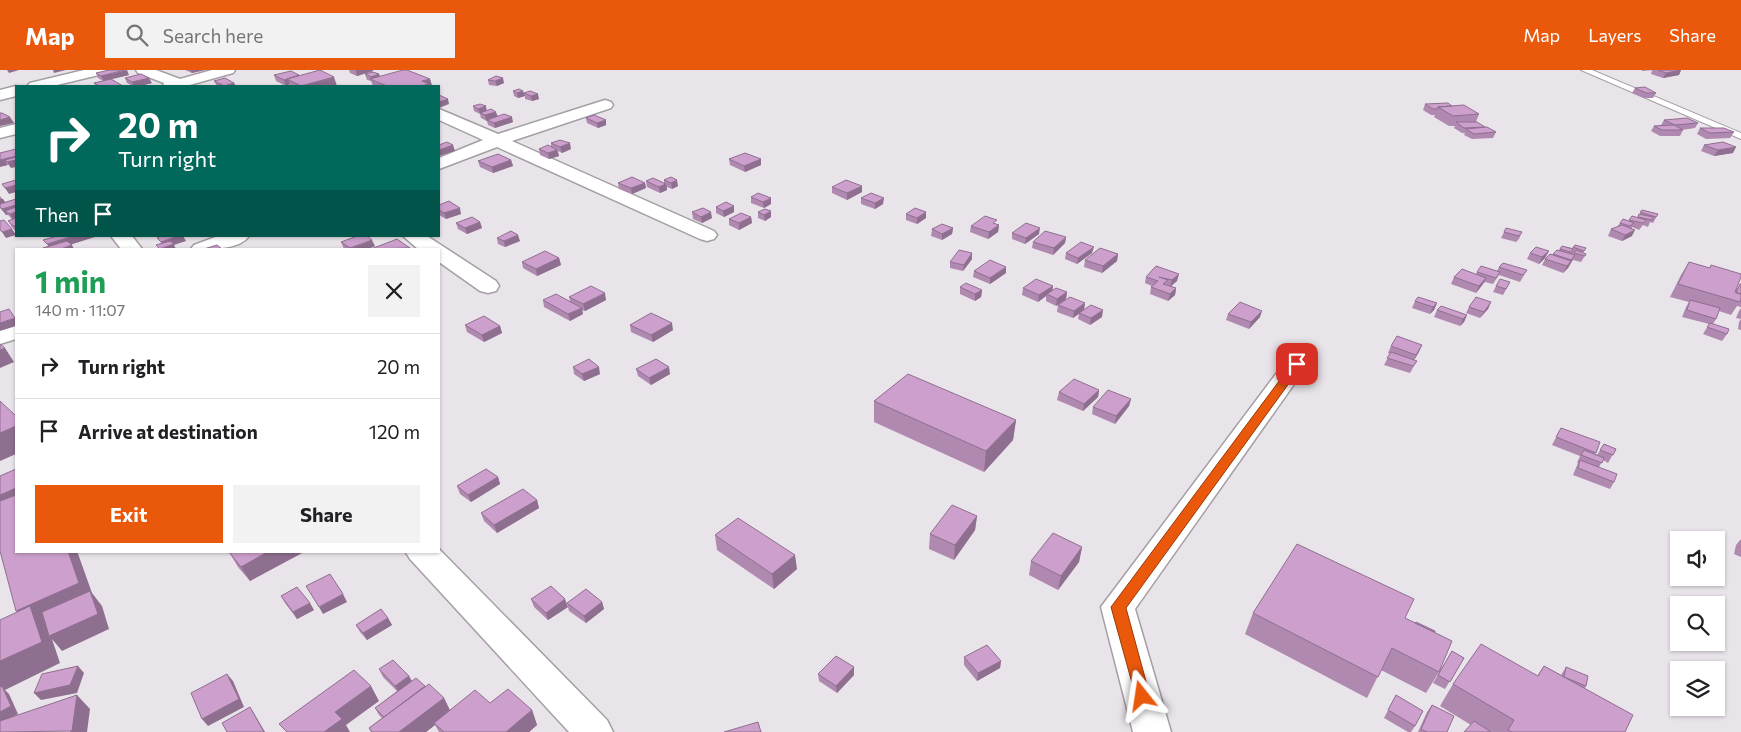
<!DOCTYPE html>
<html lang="en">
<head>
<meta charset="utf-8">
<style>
  :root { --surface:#fff; --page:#f2f2f2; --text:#202124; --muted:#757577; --line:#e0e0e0; --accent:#ea580c }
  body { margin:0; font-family:Commissioner,sans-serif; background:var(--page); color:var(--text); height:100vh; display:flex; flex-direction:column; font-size:19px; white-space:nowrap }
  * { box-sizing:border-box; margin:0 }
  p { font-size:16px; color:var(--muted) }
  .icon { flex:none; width:28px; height:28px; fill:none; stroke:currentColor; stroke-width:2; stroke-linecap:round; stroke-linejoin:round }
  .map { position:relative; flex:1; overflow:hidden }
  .details { position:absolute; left:15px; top:178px; width:425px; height:305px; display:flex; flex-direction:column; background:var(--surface); border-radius:0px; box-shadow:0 1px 4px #0004 }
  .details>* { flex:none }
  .banner { position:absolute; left:15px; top:15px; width:425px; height:152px; border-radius:0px; box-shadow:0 1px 4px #0004; background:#00695c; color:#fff; overflow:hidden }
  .buttons { position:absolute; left:1670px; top:461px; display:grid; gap:10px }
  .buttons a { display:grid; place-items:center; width:55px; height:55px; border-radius:0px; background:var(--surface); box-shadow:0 1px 4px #0004; font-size:25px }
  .pin { position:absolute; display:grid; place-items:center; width:42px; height:42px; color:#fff; margin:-21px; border-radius:10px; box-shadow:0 2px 8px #0006 }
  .me { position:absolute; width:55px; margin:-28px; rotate:345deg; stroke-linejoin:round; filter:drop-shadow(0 0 4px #0008) }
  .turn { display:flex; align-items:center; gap:18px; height:105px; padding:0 20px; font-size:22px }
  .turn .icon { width:65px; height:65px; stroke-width:2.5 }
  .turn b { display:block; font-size:35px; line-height:42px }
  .then { display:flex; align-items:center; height:48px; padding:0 20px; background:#0003; gap:10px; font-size:19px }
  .round { display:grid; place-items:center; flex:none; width:52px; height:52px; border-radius:0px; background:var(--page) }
  .headline { display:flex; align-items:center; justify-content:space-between; height:85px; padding:0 20px }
  h1 { font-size:30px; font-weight:700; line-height:38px; color:#1e9e55 }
  .button { display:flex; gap:10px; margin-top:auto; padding:10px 20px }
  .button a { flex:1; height:58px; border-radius:0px; background:var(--accent); color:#fff; font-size:20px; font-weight:700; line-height:58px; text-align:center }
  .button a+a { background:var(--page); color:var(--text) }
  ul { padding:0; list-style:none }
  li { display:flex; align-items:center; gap:15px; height:65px; padding:0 20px; border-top:1px solid var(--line) }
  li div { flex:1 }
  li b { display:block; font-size:19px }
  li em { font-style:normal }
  header { display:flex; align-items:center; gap:30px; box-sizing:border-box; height:70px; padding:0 25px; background:var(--accent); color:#fff }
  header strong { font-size:24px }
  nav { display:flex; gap:28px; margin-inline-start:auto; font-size:18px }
  .search { width:350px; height:45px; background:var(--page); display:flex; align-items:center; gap:12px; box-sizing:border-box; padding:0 18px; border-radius:0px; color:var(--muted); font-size:19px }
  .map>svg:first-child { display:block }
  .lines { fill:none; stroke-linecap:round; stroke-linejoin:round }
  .service-casing { stroke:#a49fa4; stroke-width:2 }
  .minor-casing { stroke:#a49fa4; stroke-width:3 }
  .service { fill:#fff; fill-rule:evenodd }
  .minor { fill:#fff; fill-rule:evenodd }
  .wall { fill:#af89af }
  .shaded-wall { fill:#8f6f8f }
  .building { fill:#cc9fcc; stroke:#8f6f8f }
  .route { fill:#ea580c; stroke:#983908 }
</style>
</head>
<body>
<header>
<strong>Map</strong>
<div class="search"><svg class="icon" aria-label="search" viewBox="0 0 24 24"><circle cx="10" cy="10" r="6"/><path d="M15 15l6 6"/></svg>Search here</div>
<nav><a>Map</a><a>Layers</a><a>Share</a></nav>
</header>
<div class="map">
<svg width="1741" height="662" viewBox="0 0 1741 662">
  <rect width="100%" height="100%" fill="#e9e4e9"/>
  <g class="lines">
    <g class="service-casing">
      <path id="service" d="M1581,0H1592L1741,63V69Z"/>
    </g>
    <g class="minor-casing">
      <path id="minor" d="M84,0H109L107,3L53,16H27L30,13Z
        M136,0H156L180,9L212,0H235L233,3L186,16H163L164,13L138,3Z
        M16,16V26L0,30V20Z
        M605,30L611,32L613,35L611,38L512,71L714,161L717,165L714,169L707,171L700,169L497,77L439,99V88L483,70L439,50V39L498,64Z
        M16,54V64L0,68V58Z
        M111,166H132L142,179H121Z
        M218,166H249C239,181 207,179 191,179L194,175Z
        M403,166H427L496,211L499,216L496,221L488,223L480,221L439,192V179H418Z
        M16,253V269L0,274V258Z
        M1297,286L1306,288L1309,293L1135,539L1171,662H1133L1101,537L1288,288Z
        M439,479L607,650L613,662H569L410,489L405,481H439Z"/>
    </g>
    <use href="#service" class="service"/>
    <use href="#minor" class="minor"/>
  </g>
  <path class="wall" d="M185,0H205L192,3Z
    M349,0H373V1L357,6L350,3Z
    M1641,0H1681L1679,5L1663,8L1651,4L1652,0L1643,1Z
    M96,3L129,5L111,9L123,16H96L94,13L103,11L98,8Z
    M365,4H379L380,7L430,9L432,16H373L371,11L367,10Z
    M274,5H299L337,16H290V14L286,16L276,11Z
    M125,8L152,13L140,16H133L127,13Z
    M488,10L504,13L497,16L489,15Z
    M214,11L235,16H236H217Z
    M1635,18L1656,23L1653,28H1644L1632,23Z
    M513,21L524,23L539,29L532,31L525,29V26L518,28L514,26Z
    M1425,34L1452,36L1479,44L1476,52L1485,57V58L1496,62L1493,68L1472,69L1464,65L1465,63H1462L1454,58L1455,56H1449L1434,47L1435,45H1431L1423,40Z
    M473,36L487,41L498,46L513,52L495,58L488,55L487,51L481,48L480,44L474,41Z
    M586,48L606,50V55L598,58L587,53Z
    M1664,50L1698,53L1695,58L1682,60H1683L1680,66H1660L1651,61L1654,56L1661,55Z
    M1700,58L1734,62L1730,68L1706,69L1697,64Z
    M551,73L571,79L562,83L558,81L559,86L549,89L540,85L539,79L551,77Z
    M1704,75L1733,83L1714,86L1701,81Z
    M729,89L761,95L745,102L730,95Z
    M511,90L513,96L493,103L480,97L478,91Z
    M671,107L678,116L672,119L667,117V120L660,123L647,117L646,111L664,113V110Z
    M618,113H645L646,118L632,124L619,119Z
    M832,117L862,122L847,130L832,123Z
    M0,126L5,132L16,129V162L12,157L8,151L12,149L8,145H6L0,138Z
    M751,127L771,134L764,138L751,133Z
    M861,128L883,134L875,139L861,134Z
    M439,135L461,144L446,149L439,145Z
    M716,137L734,142L724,147L716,143Z
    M1642,140L1658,144L1653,153L1650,152L1648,157L1643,155L1639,160L1632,157V166L1622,171L1608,166L1611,159L1617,157L1620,153L1629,151V150L1637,148Z
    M692,142L712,148L702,153L693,149Z
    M758,142L771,147L765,151L758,148Z
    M906,144L926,148L917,154L906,150Z
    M751,147L752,153L739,160L729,155V149Z
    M480,152L482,158L467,164L458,159L456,153Z
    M997,154L999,155L998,162L988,169L970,162L971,156Z
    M953,158L952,164L942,170L931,166L932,159Z
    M1504,162H1522L1519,169L1516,172L1501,168Z
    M1012,163L1039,164L1025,174L1012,169Z
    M1066,167L1065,173L1053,185L1032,178L1033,172Z
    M497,168L520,171L505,177L498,174Z
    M341,172L375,176L368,179H344Z
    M1575,175L1586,178L1583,183L1586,184L1581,192L1573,190L1568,198L1563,203L1542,195L1545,189L1552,185L1557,180H1559L1562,176L1572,178Z
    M1549,181L1545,188L1539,194L1527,189L1530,183Z
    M972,183V189L963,201L950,198V192Z
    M1066,183H1092L1077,194L1065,189Z
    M1118,184L1117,191L1102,203L1084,197L1085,190Z
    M559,188L561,195L537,206L523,198L522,192Z
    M1689,192L1710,198L1711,195L1736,220L1740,214H1741V237L1737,236L1731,245L1719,241L1716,249L1713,254L1727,264L1722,271L1703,264L1709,254L1682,247L1686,237L1689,232L1670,227L1681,205Z
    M1156,196L1177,211L1171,216L1176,218L1175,225L1168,231L1150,224L1151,217L1152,216L1145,213L1146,207Z
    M1499,197L1527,200L1520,212L1499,205L1493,214L1485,212L1483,214L1476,223L1451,214L1454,207L1476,204L1477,202L1497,201Z
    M974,201L1006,203L990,214L973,207Z
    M1053,216L1052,221L1067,222L1066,229L1056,236L1046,231V226L1038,232L1022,225L1023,218Z
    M1496,216L1507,218L1503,225L1493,222Z
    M960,217L982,220L981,227L975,231L960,224Z
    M569,227L606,230L585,241L582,240L583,244L570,251L544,237L543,230L570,231Z
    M1415,231L1437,233L1434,240L1430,244L1412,238Z
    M1491,232L1488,239L1480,248L1466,243L1469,237Z
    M1085,233L1084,239L1102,247L1090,255L1078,249L1079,244L1073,248L1057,242L1058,235Z
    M1741,238V260L1738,259L1739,252L1741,249L1736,248L1739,241Z
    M1437,240L1467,245L1464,252L1460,256L1434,247Z
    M1228,244L1260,247L1249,259L1226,250Z
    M465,255L500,256L502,263L484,272L467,262Z
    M630,255L673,260L653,272L631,262Z
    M1422,275L1414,290L1417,291L1410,303L1384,295L1390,284L1388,283L1391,276Z
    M573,297L600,304L584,311L574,304Z
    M636,299L670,304L651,315L638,306Z
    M1099,320L1098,327L1083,341L1057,330L1059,322Z
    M1131,329L1129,336L1115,354L1092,344L1093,337Z
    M874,331L1016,350L1013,370L984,402L874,352Z
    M1561,358L1596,383L1595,384L1597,385L1604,374L1616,379L1608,393L1603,390L1599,397L1614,412L1610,419L1573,405L1578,393H1577L1580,386L1552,375Z
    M498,407L500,414L471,432L460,424L457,416Z
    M537,430L539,438L497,463L484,451L481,443Z
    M977,446L975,460L954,490L929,479L930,464Z
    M715,465L797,499L774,519L717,480Z
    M1741,469V487L1734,484L1736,475Z
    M1082,477L1079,492L1058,520L1029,505L1031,491Z
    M230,481H301L302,483L250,511L238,497L229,482Z
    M281,526L314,540L297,549L285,533Z
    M531,529L568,537L548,550L534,537Z
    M602,532L604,539L586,553L569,541L567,533Z
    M1253,543L1405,548L1435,562L1439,602L1426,623L1381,600L1367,628L1245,564Z
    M388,548L392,555L367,570L360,562L356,555Z
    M1452,581L1464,588L1445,619L1433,613Z
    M964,587L1001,591L1000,598L977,611L964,595Z
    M1544,596L1561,605L1566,597L1586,616L1585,618L1625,662H1464L1471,655L1440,636L1453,614L1537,606Z
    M379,599L409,606L412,611L425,616L444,628L450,640L490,633L532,640L537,655L529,662H439L435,655L426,662H371L369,658L382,648L379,645L375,638L397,621L383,607Z
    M818,604L854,605L837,623L819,611Z
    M1396,625L1415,656L1411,662H1408L1384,648Z
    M1432,635L1447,662H1418L1427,642Z"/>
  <path class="shaded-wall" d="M7,0H19L9,3Z
    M53,0H66L54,3Z
    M127,0L129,5L104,11L101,6Z
    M190,0H205L192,3Z
    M357,0H373V1L357,6L356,1Z
    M1681,0L1679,5L1663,8L1666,3Z
    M379,4L381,9L372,10L371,7Z
    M334,7L337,16H301Z
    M149,8L152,13L140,16H134L132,12Z
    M503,8L504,13L497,16L495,11Z
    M288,9L290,14L286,16L284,10Z
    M430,9L432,16H421L422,11Z
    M234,13L236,16H224Z
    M523,21L525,26L518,28L517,23Z
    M538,24L539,29L532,31L531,26Z
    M448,29L449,34L439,38V32Z
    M486,36L487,42L480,43L478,39Z
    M496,42L498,47L486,51L485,45Z
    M10,47L14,53L0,56V50Z
    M512,47L513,52L495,58L494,53Z
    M606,50V55L598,58L597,53Z
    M570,73L571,79L562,83L560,77Z
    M453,75L455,81L439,86V80Z
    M1736,77L1733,83L1714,86L1718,80Z
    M557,80L559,86L549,89L548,83Z
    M16,86V97L11,98L5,90L8,95L0,97V90Z
    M761,89V95L745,102L744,96Z
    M511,90L513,96L493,103L492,97Z
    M677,110L678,116L672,119L671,113Z
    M645,113L646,118L632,124L631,118Z
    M666,114L667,120L660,123L659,117Z
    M16,115V122L9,124L5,118Z
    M862,116V122L847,130V123Z
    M771,128V134L764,138L763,132Z
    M884,128L883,134L875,139V133Z
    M0,129H3L7,135L0,137Z
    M16,135V142L5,141L8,145H6L2,139Z
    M734,136V142L724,147L723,141Z
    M460,138L461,144L446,149L444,143Z
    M771,141V147L765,151L764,145Z
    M16,142V150L13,151L10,144Z
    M711,142L712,148L702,153L701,147Z
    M926,142V148L917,154V148Z
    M751,147L752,153L739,160V153Z
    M480,152L482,158L467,164L465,158Z
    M999,155L998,162L988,169L989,162Z
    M953,158L952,164L942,170V164Z
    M1040,158L1039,164L1025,174L1026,168Z
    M12,159L16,165L6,168L2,162Z
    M1635,160L1632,166L1622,171L1625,165Z
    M518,165L520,171L505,177L504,171Z
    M74,166H95V167L57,179H50L47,174Z
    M178,166H183L186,171L174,175L176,179H160L164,177L161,172Z
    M1066,167L1065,173L1053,185L1054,178Z
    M372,170L375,176L368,179H350Z
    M72,175L74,179H61Z
    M1094,177L1092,183L1077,194L1078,188Z
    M1549,181L1545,188L1539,194L1542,187Z
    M972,183V189L963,201L964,195Z
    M1118,184L1117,191L1102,203L1103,196Z
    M1575,185L1568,198L1563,203L1567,196Z
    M559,188L561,195L537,206L536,199Z
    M1006,197V203L990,214V208Z
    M1179,204L1177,211L1170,217L1172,210Z
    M1486,208L1483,214L1476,223L1479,216Z
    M1053,216L1052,223L1047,224L1046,226L1038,232L1039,225Z
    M1176,218L1175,225L1168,231L1170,224Z
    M982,220L981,227L975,231V224Z
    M1067,222L1066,229L1056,236L1057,229Z
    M605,223L606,230L585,241L583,234Z
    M1491,232L1488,239L1480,248L1484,242Z
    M1085,233L1084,240L1073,248L1074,241Z
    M1437,233L1434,240L1430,244L1433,237Z
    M582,238L583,244L570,251L568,244Z
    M1103,240L1102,247L1090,255L1091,248Z
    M1262,241L1260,247L1249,259L1251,252Z
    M1467,245L1464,252L1460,256L1463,249Z
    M15,248L16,250V256L0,261V253Z
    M672,253L673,260L653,272L651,265Z
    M500,256L502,263L484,272L482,265Z
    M1422,275L1419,282L1413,292L1416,285Z
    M5,278L14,292L0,298V280Z
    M599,297L600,304L584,311L582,304Z
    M669,297L670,304L651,315L649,308Z
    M1099,320L1098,327L1083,341L1084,334Z
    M1131,329L1129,336L1115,354L1116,346Z
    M1016,350L1013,370L984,402L986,381Z
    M16,356V384L0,391V363Z
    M498,407L500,414L471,432L468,425Z
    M16,418V438L0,445V425Z
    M537,430L539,438L497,463L494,455Z
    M977,446L975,460L954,490L955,475Z
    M1082,477L1079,492L1058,520L1061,506Z
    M68,481H77L92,523L102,536L109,559L62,581L52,569L60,593L5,620L9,624L18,644L0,654V591L34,562L16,541Z
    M269,481H301L302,483L250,511L241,497Z
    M795,485L797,499L774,519L772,504Z
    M343,524L347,532L323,544L319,537Z
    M565,529L568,537L548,550L546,543Z
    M602,532L604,539L586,553L584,546Z
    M310,533L314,540L297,549L293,542Z
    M388,548L392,555L367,570L363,563Z
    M1001,591L1000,598L977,611L978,603Z
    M78,596L84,603L77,623L41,630L34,623Z
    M854,597V605L837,623L836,616Z
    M227,604L233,611L244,637L208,656L202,649Z
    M409,606L413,614L399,624L395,616Z
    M371,616L379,631L346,655L350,662H324L335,642Z
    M77,625L90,639L87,662H70Z
    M444,628L451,643L434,653L435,655L426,662H399Z
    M250,637L255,645L265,662H264Z
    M532,640L537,655L529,662H506Z"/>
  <path class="building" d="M109,0H125L101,6L96,3Z
    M320,0L334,7L301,16L287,9Z
    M403,0H407L430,9L422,11L429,14L421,16H387L370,9Z
    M1658,0H1681L1666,3Z
    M291,1L299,5L287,9H288L284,10L274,5Z
    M373,2L379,4L371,7L365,4Z
    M141,4L149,8L132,12L125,8Z
    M496,6L503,8L495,11L488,10Z
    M225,8L234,13L224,16L214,11Z
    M111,9L123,16H99L94,13Z
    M1645,17L1656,23H1646L1635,18Z
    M519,19L523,21L517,23L513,21Z
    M530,21L538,24L531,26L524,23Z
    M439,25L448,29L439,32Z
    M1448,33L1452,36L1438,37L1437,39H1433L1425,34Z
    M480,34L486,36L478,39L473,36Z
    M1464,35L1479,44L1453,46L1438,37Z
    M491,39L496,42L485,45L480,43Z
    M0,43H2L10,47L0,50Z
    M504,44L512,47L494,53L487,50Z
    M594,45L606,50L597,53L586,48Z
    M1687,48L1698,53L1675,55L1664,50Z
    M1456,52H1477L1485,57L1464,58Z
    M1674,55L1683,60H1662L1654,56Z
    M1487,57L1496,62L1474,64L1466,59Z
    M1700,58H1724L1734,62L1710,63Z
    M560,70L570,73L560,77L551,73Z
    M447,72L453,75L439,80V75Z
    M1723,72L1736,77L1718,80L1704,75Z
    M548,75L557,80L548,83L539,79Z
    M16,79V86L0,90V83Z
    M745,83L761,89L744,96L729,89Z
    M498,84L511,90L492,97L478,91Z
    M16,87V90L7,92L5,90Z
    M632,107L645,113L631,118L618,113Z
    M671,107L677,110L671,113L664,110Z
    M653,108L666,114L659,117L646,111Z
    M16,110V115L5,118L2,114Z
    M846,110L862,116L847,123L832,117Z
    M758,123L771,128L763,132L751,127Z
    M871,123L884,128L875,133L861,128Z
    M16,129V135L2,139L0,137V134Z
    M449,131L460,138L444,143L439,140V135Z
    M726,132L734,136L723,141L716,137Z
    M16,137V142L10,144L5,141Z
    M703,138L711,142L701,147L692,142Z
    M915,138L926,142L917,148L906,144Z
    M765,139L771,141L764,145L758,142Z
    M1642,140L1658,144L1656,147L1640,142Z
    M741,143L751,147L739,153L729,149Z
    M1639,144L1653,147L1652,150L1638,147Z
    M985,146L997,150L993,153L999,155L989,162L971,156Z
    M1632,146L1646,150L1643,153L1629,150Z
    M472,147L480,152L465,158L456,153Z
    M16,148V156H13L8,151Z
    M1623,149L1634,153L1630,156L1620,153Z
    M4,150L12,159L2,162L0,160V151Z
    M1026,153L1040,158L1026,168L1012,163Z
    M942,154L953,158L942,164L932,159Z
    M1622,155L1635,160L1625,165L1611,159Z
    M1506,158L1522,162L1519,166L1504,162Z
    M511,161L518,165L504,171L497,168Z
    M1045,161L1066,167L1054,178L1033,172Z
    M57,166H74L47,174L43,170Z
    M161,166H178L161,172L157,168Z
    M357,166H367L372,170L350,178L341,172Z
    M397,169L410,178L371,179Z
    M67,171L72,175L61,179L43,178Z
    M170,171L174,174L160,179L156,175Z
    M1081,172L1094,177L1078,188L1066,183Z
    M217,175L222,179H204Z
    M1575,175L1586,178L1584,181L1573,177Z
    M1562,176L1573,179L1571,182L1560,179Z
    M1536,177L1549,181L1542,187L1530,183Z
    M1100,178L1118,184L1103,196L1085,190Z
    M959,180L972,183L964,195L950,192Z
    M1557,180L1575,185L1571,190L1553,184Z
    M1576,180L1586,184L1585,186L1574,183Z
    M545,181L559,188L536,199L522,192Z
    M1550,184L1571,191L1567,196L1545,189Z
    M990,190L1006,197L990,208L974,201Z
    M1689,192L1710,198L1711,195L1741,204V207L1735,222L1741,224V228L1740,232L1678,214Z
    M1503,193L1527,200L1523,205L1499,197Z
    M1156,196L1179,204L1172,210L1159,207L1168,210L1163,214L1176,218L1170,224L1151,217L1158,211L1146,207Z
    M1481,196L1500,202L1496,208L1477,202Z
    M1462,199L1486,208L1479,216L1454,207Z
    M1036,209L1053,216L1039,225L1023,218Z
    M1500,209L1510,212L1506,219L1496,216Z
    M966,213L982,220L975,224L960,217Z
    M1740,214H1741V224L1736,223Z
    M591,216L605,223L583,234L569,227Z
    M1056,218L1067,222L1057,229L1047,224Z
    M556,224L582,238L568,244L543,230Z
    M1070,227L1085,233L1074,241L1058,235Z
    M1418,227L1437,233L1433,237L1415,231Z
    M1476,227L1491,232L1484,242L1469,237Z
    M1690,230L1720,238L1716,249L1687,240Z
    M1240,232L1262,241L1251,252L1228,244Z
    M1091,235L1103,240L1091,248L1079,243Z
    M1441,236L1467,245L1463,249L1437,240Z
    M9,239L15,248L0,253V242Z
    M651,243L672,253L651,265L630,255Z
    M484,246L500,256L482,265L465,255Z
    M1710,253L1729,259L1727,264L1707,257Z
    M1397,266L1422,275L1416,285L1391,276Z
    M0,274L5,278L0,280Z
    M1391,282L1417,291L1413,296L1387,288Z
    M589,289L599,297L582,304L573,297Z
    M656,289L669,297L649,308L636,299Z
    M908,304L1016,350L986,381L874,331Z
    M1074,309L1099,320L1084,334L1059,322Z
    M1108,320L1131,329L1116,346L1093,337Z
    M0,331L16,346V356L0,363Z
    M1561,358L1600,372L1596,383L1556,367Z
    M1604,374L1616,379L1613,385L1600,380Z
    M1584,380L1604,388L1602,393L1581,385Z
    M1580,390L1617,404L1614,412L1578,398Z
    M16,399V418L0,425V406Z
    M486,399L498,407L468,425L457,416Z
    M523,419L537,430L494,455L481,443Z
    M16,425V481H68L79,513L16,541L0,481V431Z
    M952,435L977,446L955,475L930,464Z
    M738,448L795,485L772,504L715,465Z
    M1053,463L1082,477L1061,506L1031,491Z
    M1297,474L1414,529L1405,548L1452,571L1439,602L1392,578L1378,607L1253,543Z
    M230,481H269L241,497L229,482Z
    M330,504L343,524L319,537L306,516Z
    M551,516L565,529L546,543L531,529Z
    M297,517L310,533L293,542L281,526Z
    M586,519L602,532L584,546L567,533Z
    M90,521L98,544L49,566L42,542Z
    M30,536L42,572L0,591V550Z
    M381,539L388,548L363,563L356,555Z
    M1416,552L1435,561V562L1415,553Z
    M1481,574L1538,606L1544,596L1633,645L1625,662H1512L1508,660L1514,650L1453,614Z
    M987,575L1001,591L978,603L964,587Z
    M1452,581L1464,588L1450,612L1438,605Z
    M836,586L854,597L836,616L818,604Z
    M393,590L409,606L395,616L379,599Z
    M78,596L70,615L34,623L42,604Z
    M1566,597L1588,606L1586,616L1564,607Z
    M354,600L371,616L335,642L342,649L324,662H287L279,654Z
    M227,604L239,629L202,649L191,623Z
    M416,608L425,616L384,647L375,638Z
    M429,614L444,628L399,662H372L369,658Z
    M2,616L11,636L0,642V617Z
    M508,619L532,640L506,662H444L434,653L475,620L490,633Z
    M77,625L72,661L0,662V651Z
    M1396,625L1423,641L1415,656L1388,640Z
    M1432,635L1454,646L1447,662H1427L1421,659Z
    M250,637L264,662H227L222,653Z
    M1474,651L1491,662H1464Z
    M758,652L761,662H724Z"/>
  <path class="route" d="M1297,290L1303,294L1126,538L1150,626L1148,631L1142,633L1137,631L1111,537L1294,291Z"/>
</svg>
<div class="buttons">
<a><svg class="icon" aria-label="sound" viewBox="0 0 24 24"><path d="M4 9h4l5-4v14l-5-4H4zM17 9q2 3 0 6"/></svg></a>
<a><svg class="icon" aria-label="search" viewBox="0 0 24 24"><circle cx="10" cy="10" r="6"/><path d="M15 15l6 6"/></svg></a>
<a><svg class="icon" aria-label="layers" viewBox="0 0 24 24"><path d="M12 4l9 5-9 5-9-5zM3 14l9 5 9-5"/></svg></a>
</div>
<div class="pin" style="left:1297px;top:294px;background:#d93025"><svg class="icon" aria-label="arrive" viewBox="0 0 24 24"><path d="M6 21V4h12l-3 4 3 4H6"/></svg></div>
<svg class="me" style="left:1142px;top:626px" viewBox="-20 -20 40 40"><path d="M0-17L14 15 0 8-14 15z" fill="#ea580c" stroke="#fff" stroke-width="4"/></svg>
<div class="banner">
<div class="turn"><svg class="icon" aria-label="right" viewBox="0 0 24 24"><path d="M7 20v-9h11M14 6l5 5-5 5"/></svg><div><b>20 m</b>Turn right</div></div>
<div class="then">Then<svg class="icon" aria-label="arrive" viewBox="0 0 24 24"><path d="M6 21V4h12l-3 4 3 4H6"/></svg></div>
</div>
<section class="details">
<div class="headline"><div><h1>1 min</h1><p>140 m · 11:07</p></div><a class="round"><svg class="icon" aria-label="close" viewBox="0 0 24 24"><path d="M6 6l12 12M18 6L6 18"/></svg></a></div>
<ul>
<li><svg class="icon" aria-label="right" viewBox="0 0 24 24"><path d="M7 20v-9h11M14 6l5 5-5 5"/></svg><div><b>Turn right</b></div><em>20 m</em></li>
<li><svg class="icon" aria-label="arrive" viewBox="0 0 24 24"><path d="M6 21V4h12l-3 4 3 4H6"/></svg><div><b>Arrive at destination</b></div><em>120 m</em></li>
</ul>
<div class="button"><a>Exit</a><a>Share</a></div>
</section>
</div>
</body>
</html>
